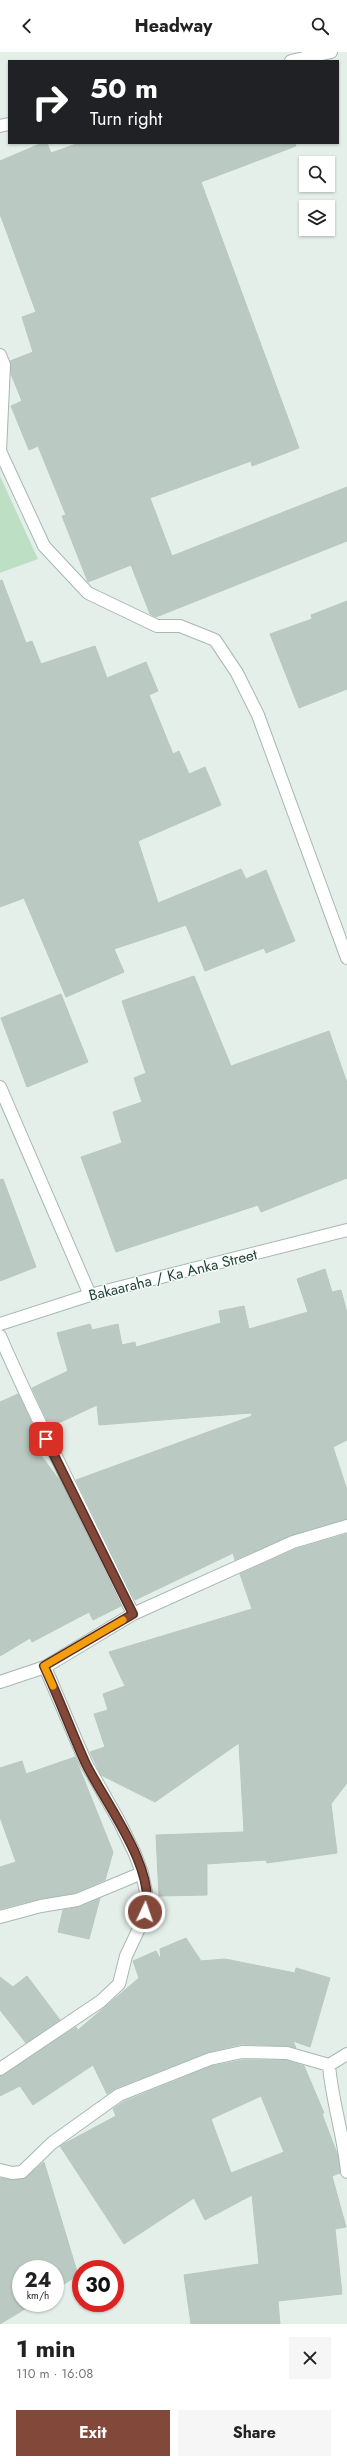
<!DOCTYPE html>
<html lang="en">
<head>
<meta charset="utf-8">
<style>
  :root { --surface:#fff; --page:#f6f6f6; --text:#222; --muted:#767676; --accent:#82493b }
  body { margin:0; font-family:Jost,sans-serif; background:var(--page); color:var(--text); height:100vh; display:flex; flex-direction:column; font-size:15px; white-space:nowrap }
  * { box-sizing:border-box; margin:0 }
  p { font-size:13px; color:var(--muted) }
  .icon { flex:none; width:22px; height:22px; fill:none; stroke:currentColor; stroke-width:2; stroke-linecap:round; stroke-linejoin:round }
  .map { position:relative; height:2272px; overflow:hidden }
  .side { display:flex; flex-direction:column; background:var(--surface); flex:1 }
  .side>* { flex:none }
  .hud { position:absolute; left:8px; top:8px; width:331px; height:84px; border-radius:0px; box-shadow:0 1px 3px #0004; background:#202124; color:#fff; overflow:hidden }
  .tools { position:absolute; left:299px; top:104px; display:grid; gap:8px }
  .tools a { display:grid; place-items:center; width:36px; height:36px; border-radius:0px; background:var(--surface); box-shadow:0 1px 3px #0004; font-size:20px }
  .speed { position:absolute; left:12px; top:2208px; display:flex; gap:8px; font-size:20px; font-weight:700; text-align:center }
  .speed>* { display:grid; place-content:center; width:52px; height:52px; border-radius:50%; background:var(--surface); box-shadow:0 1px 3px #0004; line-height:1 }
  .speed small { font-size:10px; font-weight:400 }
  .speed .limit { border:6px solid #d22; background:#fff; color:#111 }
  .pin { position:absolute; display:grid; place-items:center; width:34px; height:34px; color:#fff; margin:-17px; border-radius:8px; box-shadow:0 2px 6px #0006 }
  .me { position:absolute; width:44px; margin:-22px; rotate:3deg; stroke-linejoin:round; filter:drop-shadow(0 0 3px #0008) }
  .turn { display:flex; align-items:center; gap:14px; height:84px; padding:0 16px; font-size:18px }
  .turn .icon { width:52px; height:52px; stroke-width:2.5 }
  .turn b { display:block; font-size:28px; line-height:34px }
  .round { display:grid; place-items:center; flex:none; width:42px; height:42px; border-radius:0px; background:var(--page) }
  .head { display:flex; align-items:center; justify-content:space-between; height:68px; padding:0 16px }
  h1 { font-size:24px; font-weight:700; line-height:30px }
  .action { display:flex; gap:8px; margin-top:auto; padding:8px 16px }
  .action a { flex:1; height:46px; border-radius:0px; background:var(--accent); color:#fff; font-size:16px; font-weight:700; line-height:46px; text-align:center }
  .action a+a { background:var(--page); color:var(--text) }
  header { display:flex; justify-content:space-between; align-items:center; height:52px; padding:0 16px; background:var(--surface); font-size:18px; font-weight:700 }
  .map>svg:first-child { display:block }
  .green { fill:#bde0c5 }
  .building { fill:#bacac3; stroke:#b7c9c0; fill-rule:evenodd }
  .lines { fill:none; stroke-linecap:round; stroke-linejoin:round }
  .minor-casing { stroke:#a7b8b1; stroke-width:14 }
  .minor { stroke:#fff; stroke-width:12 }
  .route-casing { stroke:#542f26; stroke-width:10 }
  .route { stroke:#82493b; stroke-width:7 }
  .slow { stroke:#f59e0b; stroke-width:7 }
  .labels { text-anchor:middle; stroke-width:3; stroke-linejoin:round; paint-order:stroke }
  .street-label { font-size:15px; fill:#234238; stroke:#f6fbf8 }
</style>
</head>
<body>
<header><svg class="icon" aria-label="back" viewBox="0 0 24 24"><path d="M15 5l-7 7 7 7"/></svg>Headway<svg class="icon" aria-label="search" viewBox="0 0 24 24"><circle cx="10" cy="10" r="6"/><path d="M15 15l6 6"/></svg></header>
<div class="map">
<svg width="347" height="2272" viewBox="0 0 347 2272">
  <rect width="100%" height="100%" fill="#e5efea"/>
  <path class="green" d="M0,424L38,507L0,521Z"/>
  <path class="building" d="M42,91H47L51,101L79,91H295L296,94L201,130L299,396L252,414L251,409L150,446L172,504L347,435V489L156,565L150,562L131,513L88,530L62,464L66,463L38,394L29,398L11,354L22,349L11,322L10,309L33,300L22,265L36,260L0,162V109Z
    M2,528L26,591L32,589L41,612L95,594L107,626L146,610L158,639L149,643L173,702L179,699L189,722L205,715L221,753L138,789L158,851L241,817L246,827L266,818L295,889L266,901L264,896L205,919L186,873L114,897L124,920L66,945L24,846L0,855V529Z
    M347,549V637L299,656L270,582L312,567L311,563Z
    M194,924L231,1014L329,979L347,1031V1126L261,1160L258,1153L116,1200L81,1105L122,1091L113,1060L142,1050L134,1026L146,1021L122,949Z
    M61,942L88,1010L27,1035L1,966Z
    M3,1127L36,1215L0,1229V1128Z
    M325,1217L332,1240L341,1238L347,1261V1388L333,1395L347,1438V1467L291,1483L235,1508L233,1501L135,1548L76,1428L252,1364L251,1361L99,1373L97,1353L50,1375L32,1336L68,1319L57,1281L90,1272L92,1278L118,1272L122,1293L135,1290L136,1295L221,1271L219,1259L244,1254L249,1277L308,1260L297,1227Z
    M18,1342L37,1382L28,1386L60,1429L121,1554L93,1568L89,1560L32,1590L30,1586L0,1604V1350Z
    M347,1482V1731L331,1752L337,1801L267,1811L266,1808L207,1812V1843L159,1844L156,1783L244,1780L239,1691L155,1750L101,1723L90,1700L105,1695L94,1662L108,1658L103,1642L125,1634L109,1600L252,1557L240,1522L296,1497Z
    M75,1705L113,1800L105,1828L75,1841L39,1847L0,1857V1815L16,1810L0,1765V1716L22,1709L26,1722Z
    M100,1846L89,1887L58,1880L63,1858L80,1855Z
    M186,1886L201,1909L225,1907L295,1921L296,1916L330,1926L310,1995L293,1989L296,1996L287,1994L242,1992L208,2000L116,2036L107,2042L93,2013L33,2053L20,2034L0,2044V2024L76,1975L78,1978L139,1926L133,1909L156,1899L161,1908L160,1897Z
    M27,1924L60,1968L26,1991L0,1958V1925L13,1935Z
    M243,2008H286L304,2014L324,2061L322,2062L338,2104L340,2121L332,2124L346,2175L335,2177L342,2242L278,2249L280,2272H191L184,2223L259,2212L252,2143L205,2168L194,2146L124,2192L60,2094L116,2064L113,2057L123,2050L212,2014ZM261,2044L284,2100L231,2121L211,2067Z
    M44,2110L78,2223L55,2238V2217H21V2251H35L0,2272V2126L12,2128L23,2127Z"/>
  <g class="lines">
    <g class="minor-casing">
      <path id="minor" d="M291,9L331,0
        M0,74L9,72
        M0,303L4,313L0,399L44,494L88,541L157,574H180L215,588L237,621L258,663L347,906
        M0,1035L90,1243
        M0,1272L90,1243L347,1178
        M0,1284C41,1379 89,1469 133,1562
        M0,1630L45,1615L133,1562L293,1490L347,1474
        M0,1865L41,1854L77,1848L142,1821
        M329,2013C332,2050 344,2084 347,2120
        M0,2017L101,1949L119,1932L126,1904L142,1870L148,1850L142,1821L135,1802L119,1769L86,1711L45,1615
        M0,2118L12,2121L22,2120L52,2091L119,2043L210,2007L242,2000L287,2001L329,2013L347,2002"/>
    </g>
    <use href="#minor" class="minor"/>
  </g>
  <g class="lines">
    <g class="route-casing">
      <path id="route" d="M46,1387L133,1562L44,1614C59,1646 71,1679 85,1710C103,1748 158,1818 145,1860"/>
    </g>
    <use href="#route" class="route"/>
    <path class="slow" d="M53,1634L44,1614L123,1568"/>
  </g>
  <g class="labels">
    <g class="street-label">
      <text transform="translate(173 1223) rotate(-14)" y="5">Bakaaraha / Ka Anka Street</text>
    </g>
  </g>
</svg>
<div class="tools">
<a><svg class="icon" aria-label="search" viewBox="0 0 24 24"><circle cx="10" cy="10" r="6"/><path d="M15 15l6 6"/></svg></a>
<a><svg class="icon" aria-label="layers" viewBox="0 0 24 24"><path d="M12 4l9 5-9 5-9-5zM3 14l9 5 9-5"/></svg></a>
</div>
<div class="speed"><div>24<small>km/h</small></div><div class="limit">30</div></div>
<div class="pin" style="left:46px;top:1387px;background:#d93025"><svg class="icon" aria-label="arrive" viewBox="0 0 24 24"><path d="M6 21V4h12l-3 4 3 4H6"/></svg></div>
<svg class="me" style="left:145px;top:1860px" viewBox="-20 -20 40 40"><circle r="17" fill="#82493b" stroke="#fff" stroke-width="3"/><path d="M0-11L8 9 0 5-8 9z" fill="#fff"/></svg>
<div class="hud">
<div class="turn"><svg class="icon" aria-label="right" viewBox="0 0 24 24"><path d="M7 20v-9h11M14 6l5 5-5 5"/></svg><div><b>50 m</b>Turn right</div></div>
</div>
</div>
<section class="side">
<div class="head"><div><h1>1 min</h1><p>110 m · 16:08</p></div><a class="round"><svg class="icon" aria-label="close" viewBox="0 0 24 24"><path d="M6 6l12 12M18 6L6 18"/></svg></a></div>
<div class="action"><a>Exit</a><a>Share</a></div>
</section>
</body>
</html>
